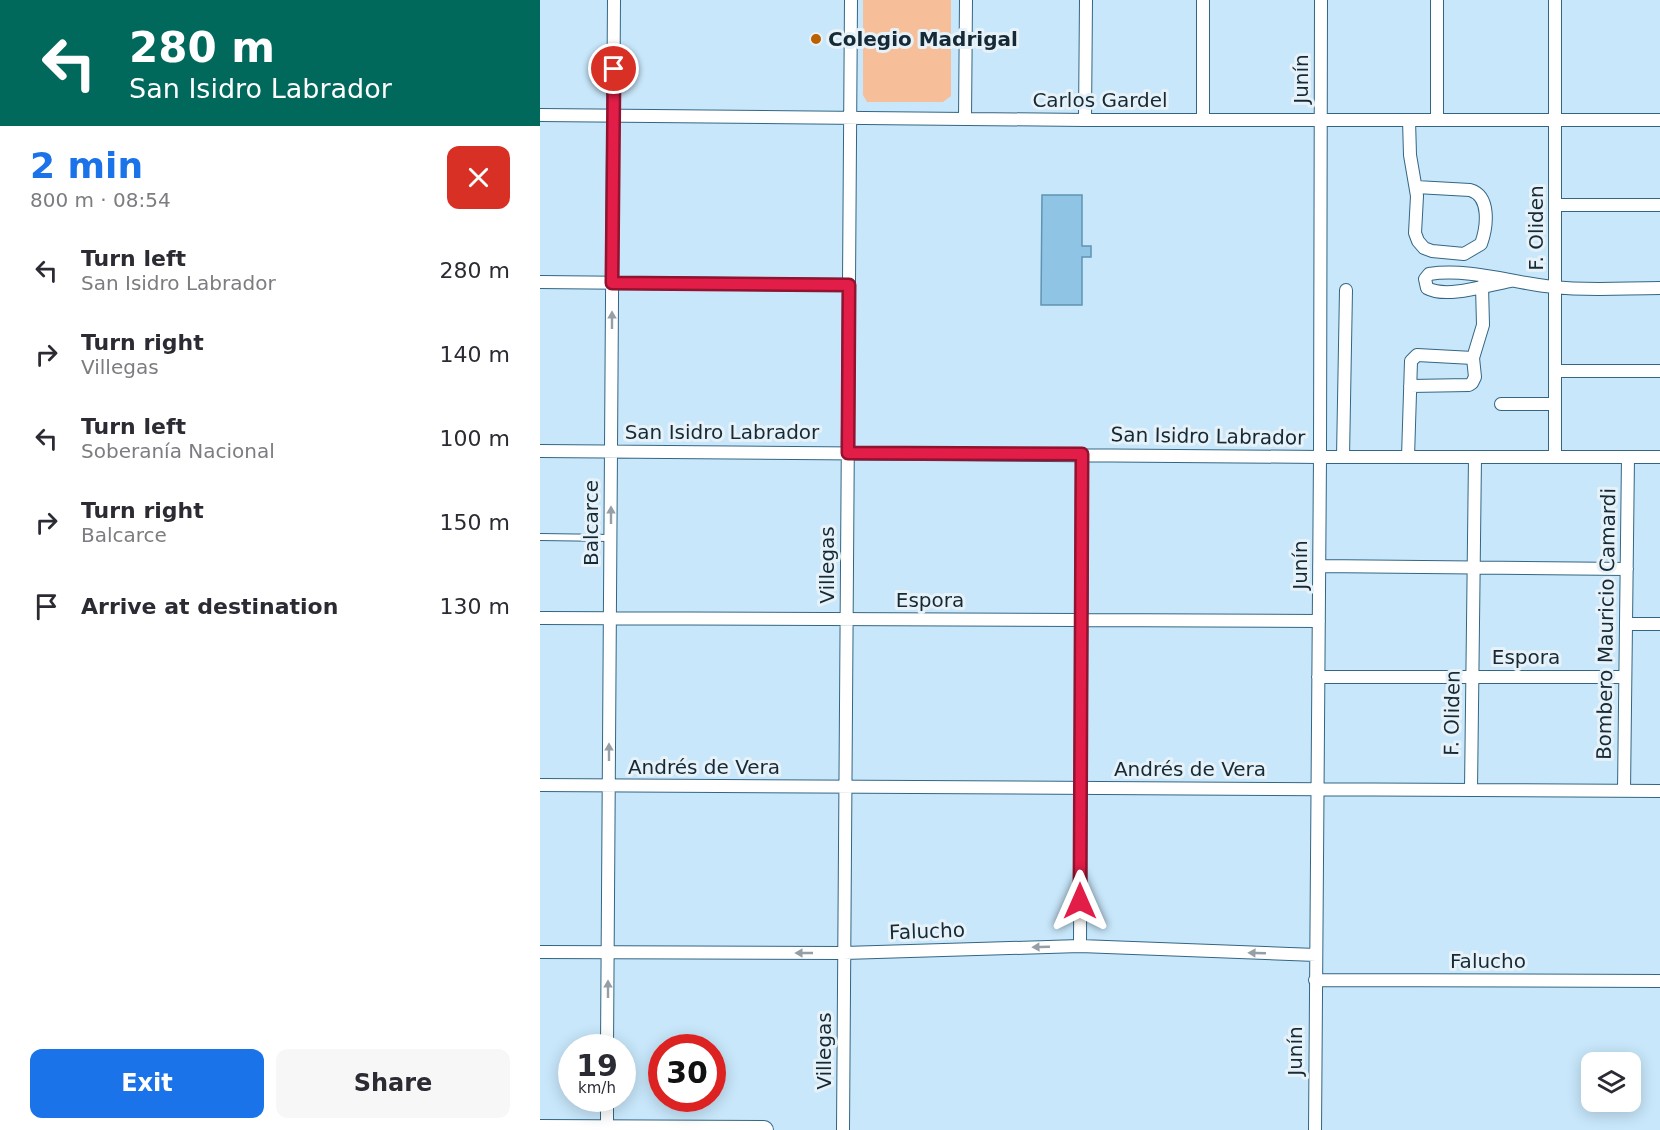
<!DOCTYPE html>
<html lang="en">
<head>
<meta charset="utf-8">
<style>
  :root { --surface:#fff; --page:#f7f7f7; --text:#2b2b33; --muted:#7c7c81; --accent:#1a73e8 }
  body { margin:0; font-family:"DejaVu Sans",sans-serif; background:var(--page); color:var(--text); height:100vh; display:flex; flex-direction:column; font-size:22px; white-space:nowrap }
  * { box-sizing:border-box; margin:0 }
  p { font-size:20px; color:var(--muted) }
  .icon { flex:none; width:33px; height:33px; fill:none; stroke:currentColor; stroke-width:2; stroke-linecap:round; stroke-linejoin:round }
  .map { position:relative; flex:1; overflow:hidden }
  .panel { display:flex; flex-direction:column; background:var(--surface); width:540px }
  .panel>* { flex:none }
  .top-card { background:#00695c; color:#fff; overflow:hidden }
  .tools { position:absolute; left:1041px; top:1052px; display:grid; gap:12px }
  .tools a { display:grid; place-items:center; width:60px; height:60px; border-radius:12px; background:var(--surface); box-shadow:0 3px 15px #0003; font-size:30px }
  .speed { position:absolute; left:18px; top:1034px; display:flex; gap:12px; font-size:30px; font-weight:700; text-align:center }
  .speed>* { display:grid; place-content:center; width:78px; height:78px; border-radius:50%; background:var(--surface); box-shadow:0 3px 15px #0003; line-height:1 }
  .speed small { font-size:15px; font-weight:400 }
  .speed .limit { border:9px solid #d22; background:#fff; color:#111 }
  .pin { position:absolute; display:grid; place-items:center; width:51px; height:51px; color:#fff; margin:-26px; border:3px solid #fff; border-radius:50%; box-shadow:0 2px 6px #0007 }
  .me { position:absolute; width:66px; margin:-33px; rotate:0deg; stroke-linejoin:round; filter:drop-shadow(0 0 4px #0008) }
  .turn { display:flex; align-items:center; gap:21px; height:126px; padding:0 30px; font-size:27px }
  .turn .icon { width:78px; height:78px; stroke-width:2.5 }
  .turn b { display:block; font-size:42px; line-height:51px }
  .round { display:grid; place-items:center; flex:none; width:63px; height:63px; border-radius:12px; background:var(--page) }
  .overview { display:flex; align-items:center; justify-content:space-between; height:102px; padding:0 30px }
  h1 { font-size:36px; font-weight:800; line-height:45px; color:var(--accent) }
  .button { display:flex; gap:12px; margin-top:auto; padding:12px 30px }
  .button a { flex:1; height:69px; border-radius:12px; background:var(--accent); color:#fff; font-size:24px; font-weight:800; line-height:69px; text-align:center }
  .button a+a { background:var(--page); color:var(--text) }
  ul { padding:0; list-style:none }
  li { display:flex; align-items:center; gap:18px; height:84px; padding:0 30px }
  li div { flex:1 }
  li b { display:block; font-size:22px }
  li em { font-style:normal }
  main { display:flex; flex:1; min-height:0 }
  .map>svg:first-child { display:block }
  .green { fill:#f6bf99 }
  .building { fill:#8fc4e5; stroke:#5f93b2; stroke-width:1.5 }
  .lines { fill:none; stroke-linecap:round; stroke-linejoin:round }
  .lane-casing { stroke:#336683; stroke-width:8 }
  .street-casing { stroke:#336683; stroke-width:14 }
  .secondary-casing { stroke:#336683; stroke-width:20 }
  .lane { stroke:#fff; stroke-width:6 }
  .street { stroke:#fff; stroke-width:12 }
  .secondary { stroke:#fff; stroke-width:18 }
  .oneway { fill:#969fa5 }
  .route-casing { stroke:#92132f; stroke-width:15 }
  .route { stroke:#e11d48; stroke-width:10 }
  .poi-dot { fill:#bb6101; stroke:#e7f1f8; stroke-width:2 }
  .labels { text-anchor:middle; stroke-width:6; stroke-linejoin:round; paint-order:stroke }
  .poi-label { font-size:20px; font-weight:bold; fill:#152a37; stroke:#e7f1f8; text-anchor:start }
  .street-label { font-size:20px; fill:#152a37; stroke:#e7f1f8 }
</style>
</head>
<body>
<main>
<section class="panel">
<div class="top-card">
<div class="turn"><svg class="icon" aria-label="left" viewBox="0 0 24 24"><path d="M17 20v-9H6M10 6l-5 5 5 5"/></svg><div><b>280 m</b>San Isidro Labrador</div></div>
</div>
<div class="overview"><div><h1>2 min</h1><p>800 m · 08:54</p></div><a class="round" style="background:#d93025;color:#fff"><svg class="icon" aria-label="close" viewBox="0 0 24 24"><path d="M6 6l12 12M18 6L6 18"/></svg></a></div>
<ul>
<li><svg class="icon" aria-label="left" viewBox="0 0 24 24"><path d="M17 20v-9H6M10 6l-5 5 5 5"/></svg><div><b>Turn left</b><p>San Isidro Labrador</p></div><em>280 m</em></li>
<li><svg class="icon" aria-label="right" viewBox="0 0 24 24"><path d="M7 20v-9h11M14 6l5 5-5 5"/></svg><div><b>Turn right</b><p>Villegas</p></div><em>140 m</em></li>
<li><svg class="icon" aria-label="left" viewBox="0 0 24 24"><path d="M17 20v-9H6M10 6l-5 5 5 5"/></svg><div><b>Turn left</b><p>Soberanía Nacional</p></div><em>100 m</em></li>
<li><svg class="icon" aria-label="right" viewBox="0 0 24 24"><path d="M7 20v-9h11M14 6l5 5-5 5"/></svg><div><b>Turn right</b><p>Balcarce</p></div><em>150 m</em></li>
<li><svg class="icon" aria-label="arrive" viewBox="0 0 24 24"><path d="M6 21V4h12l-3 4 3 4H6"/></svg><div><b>Arrive at destination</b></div><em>130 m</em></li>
</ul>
<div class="button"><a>Exit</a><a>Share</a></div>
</section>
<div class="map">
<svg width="1120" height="1130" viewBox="0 0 1120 1130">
  <rect width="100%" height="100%" fill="#c8e7fb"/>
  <path class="green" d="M323,0H411V96L403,102H327L323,95Z"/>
  <path class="building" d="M502,195H542V246H551V257H542V305H501Z"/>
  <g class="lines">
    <g class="lane-casing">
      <path id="lane" d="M0,537L71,538"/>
    </g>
    <g class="street-casing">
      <path id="street" d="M0,115L545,120H1120
        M425,119L426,0
        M545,120L546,0
        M663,120V0
        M869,120L870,155L877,196L875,233L878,241L884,248L892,251L924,254L941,244C947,227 951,196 930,190L876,187
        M897,120V0
        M1016,205H1120
        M970,281C947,285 907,299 887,288L885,279L889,274C930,268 973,283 1013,287C1048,291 1085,288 1120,288
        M0,282L309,285
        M1015,371H1120
        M870,386L929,385L932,383L935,377L933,358L943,325L942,286
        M961,404H1015
        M0,451L780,457H1120
        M803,457L806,290
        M868,457L871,361L877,355L933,358
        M1015,457V0
        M779,566L1087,569
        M0,618L779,621
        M1086,624H1120
        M778,677H1085
        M0,785L1120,791
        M931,790L935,457
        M1084,791L1088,457
        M540,946L542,454
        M0,952L304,953L540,946L776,955
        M775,980L1120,981
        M67,1047L74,0
        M67,1130V1098
        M303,1130L311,0
        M775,1130L780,457L781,0"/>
    </g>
    <g class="secondary-casing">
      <path id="secondary" d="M0,1129L224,1130"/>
    </g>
    <use href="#lane" class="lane"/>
    <use href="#street" class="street"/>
    <use href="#secondary" class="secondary"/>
  </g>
  <defs><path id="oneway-solid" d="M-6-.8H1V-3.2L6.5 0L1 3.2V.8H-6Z" transform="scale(1.5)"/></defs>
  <g class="oneway">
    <use href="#oneway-solid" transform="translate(72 320) rotate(-90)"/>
    <use href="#oneway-solid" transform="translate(71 515) rotate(-90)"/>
    <use href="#oneway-solid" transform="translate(69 752) rotate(-90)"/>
    <use href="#oneway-solid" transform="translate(501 947) rotate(178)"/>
    <use href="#oneway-solid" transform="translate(264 953) rotate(-180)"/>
    <use href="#oneway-solid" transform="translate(717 953) rotate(-178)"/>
    <use href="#oneway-solid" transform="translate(68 989) rotate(-90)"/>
  </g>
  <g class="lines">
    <g class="route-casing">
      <path id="route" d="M74,69L72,283L309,285L308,453L542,454L540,901"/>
    </g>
    <use href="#route" class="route"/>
  </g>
  <circle class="poi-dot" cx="276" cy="39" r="6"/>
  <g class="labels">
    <g class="poi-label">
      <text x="288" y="46">Colegio Madrigal</text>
    </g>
    <g class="street-label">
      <text transform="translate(761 79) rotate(-90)" y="7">Junín</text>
      <text x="560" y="107">Carlos Gardel</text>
      <text transform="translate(996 228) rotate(-90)" y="7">F. Oliden</text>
      <text x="182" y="439">San Isidro Labrador</text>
      <text transform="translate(668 436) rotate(1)" y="7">San Isidro Labrador</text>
      <text transform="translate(51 523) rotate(-90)" y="7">Balcarce</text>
      <text transform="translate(287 565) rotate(-90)" y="7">Villegas</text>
      <text transform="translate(760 565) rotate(-90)" y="7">Junín</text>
      <text x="390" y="607">Espora</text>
      <text transform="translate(1066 624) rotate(-89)" y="7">Bombero Mauricio Camardi</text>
      <text x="986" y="664">Espora</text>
      <text transform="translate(912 713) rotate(-89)" y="7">F. Oliden</text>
      <text x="164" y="774">Andrés de Vera</text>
      <text x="650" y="776">Andrés de Vera</text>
      <text transform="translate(387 931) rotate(-2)" y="7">Falucho</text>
      <text x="948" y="968">Falucho</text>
      <text transform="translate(284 1051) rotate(-90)" y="7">Villegas</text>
      <text transform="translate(755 1051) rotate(-90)" y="7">Junín</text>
    </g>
  </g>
</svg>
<div class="tools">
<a><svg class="icon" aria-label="layers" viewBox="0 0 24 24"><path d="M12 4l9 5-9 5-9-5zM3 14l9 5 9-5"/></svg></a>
</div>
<div class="speed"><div>19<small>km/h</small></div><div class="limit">30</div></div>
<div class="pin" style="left:74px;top:69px;background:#d93025"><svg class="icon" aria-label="arrive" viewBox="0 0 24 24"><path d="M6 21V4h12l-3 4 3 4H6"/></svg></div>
<svg class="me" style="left:540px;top:901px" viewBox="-20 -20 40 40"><path d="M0-17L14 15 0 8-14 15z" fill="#e11d48" stroke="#fff" stroke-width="4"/></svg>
</div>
</main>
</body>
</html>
